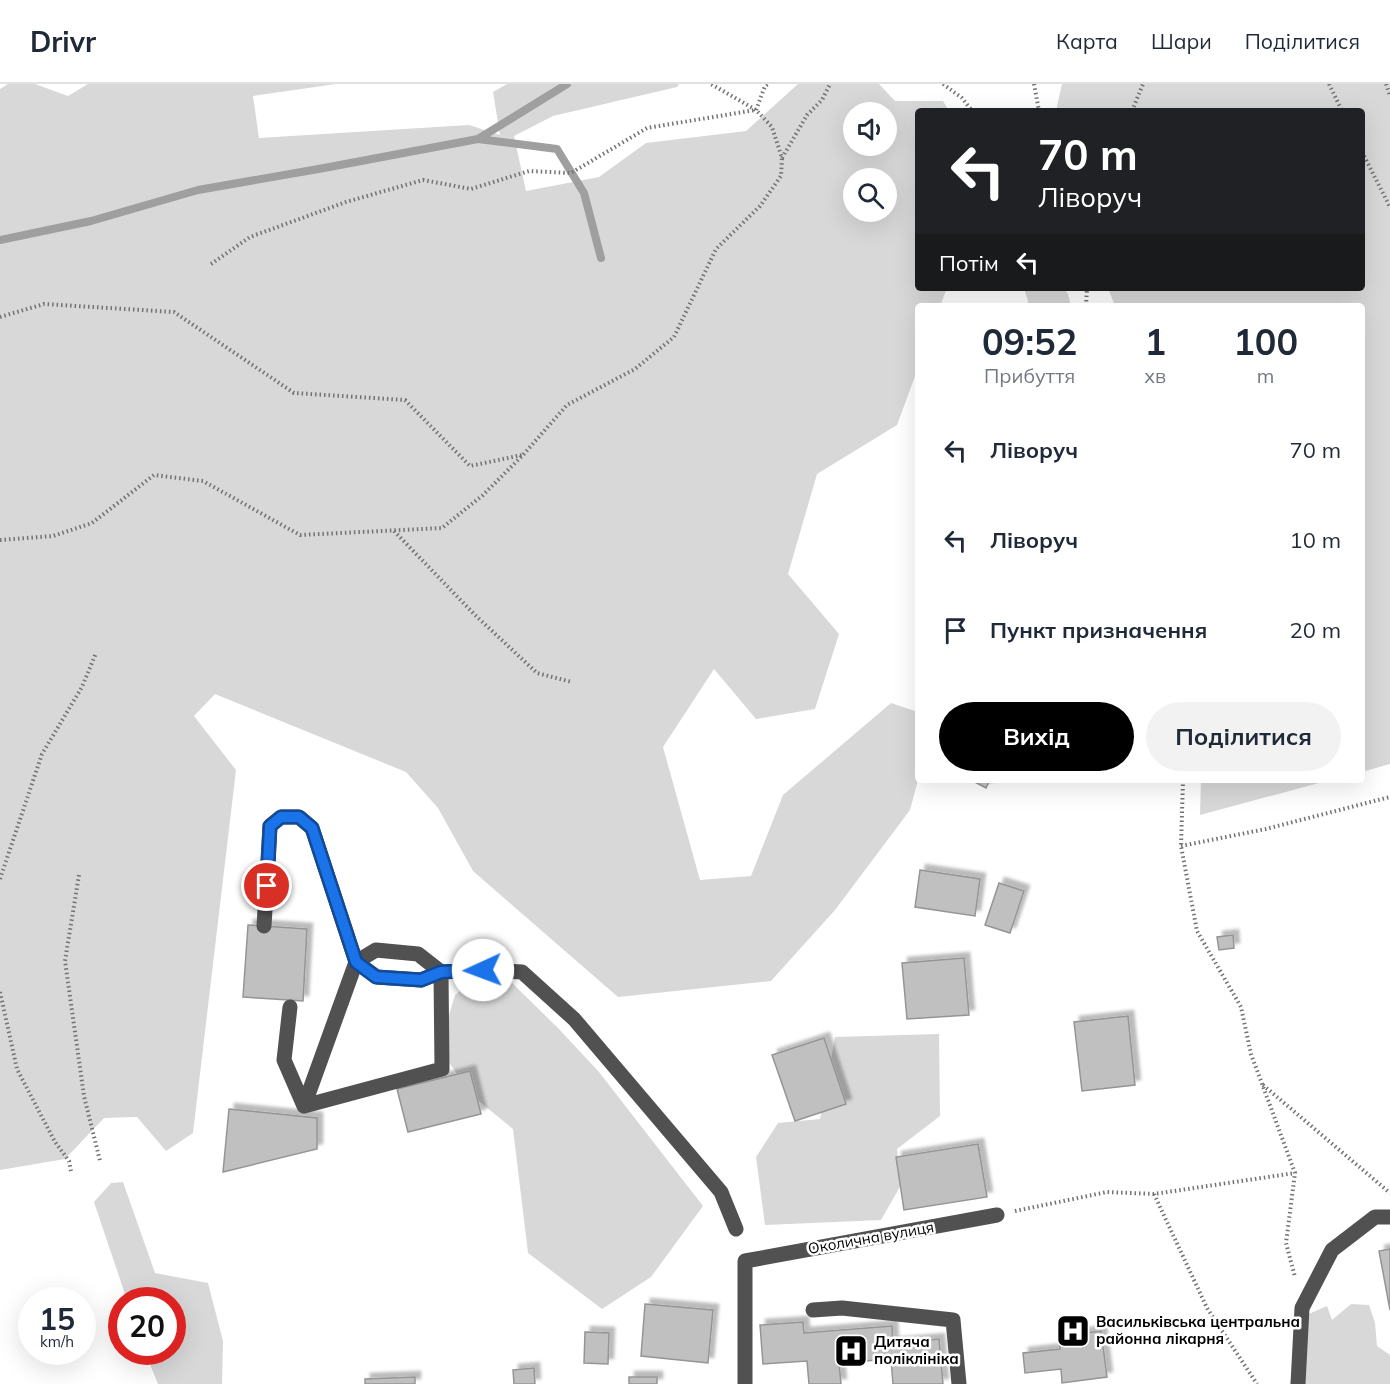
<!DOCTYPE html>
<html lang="uk">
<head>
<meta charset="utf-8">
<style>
  :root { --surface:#fff; --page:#f2f2f3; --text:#1f2937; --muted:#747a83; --line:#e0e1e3; --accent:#000 }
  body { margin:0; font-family:Mulish,sans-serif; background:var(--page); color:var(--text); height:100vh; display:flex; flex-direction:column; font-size:22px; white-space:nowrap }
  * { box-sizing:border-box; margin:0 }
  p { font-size:20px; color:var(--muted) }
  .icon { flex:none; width:33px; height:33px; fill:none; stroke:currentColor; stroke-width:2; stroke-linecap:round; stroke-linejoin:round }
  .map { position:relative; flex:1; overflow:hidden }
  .panel { position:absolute; left:915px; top:219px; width:450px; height:480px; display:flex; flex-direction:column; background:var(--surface); border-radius:6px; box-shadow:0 6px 24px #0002 }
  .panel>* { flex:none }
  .guide { position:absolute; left:915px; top:24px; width:450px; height:183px; border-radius:6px; box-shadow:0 6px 24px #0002; background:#202124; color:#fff; overflow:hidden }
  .buttons { position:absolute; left:843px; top:18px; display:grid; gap:12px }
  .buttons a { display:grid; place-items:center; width:54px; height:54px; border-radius:50%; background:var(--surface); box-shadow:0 6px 24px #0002; font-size:30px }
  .speed { position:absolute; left:18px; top:1203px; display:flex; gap:12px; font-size:30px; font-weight:700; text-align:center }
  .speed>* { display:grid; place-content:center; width:78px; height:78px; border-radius:50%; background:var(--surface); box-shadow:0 6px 24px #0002; line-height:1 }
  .speed small { font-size:15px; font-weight:400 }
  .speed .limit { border:9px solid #d22; background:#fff; color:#111 }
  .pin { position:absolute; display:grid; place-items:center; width:51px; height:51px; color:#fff; margin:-26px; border:3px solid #fff; border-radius:50%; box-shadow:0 2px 6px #0007 }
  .me { position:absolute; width:66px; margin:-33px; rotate:268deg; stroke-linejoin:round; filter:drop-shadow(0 0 4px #0008) }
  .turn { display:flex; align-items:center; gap:21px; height:126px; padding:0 24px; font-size:27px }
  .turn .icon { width:78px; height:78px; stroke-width:2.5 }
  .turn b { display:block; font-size:42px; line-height:51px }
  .then { display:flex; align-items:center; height:57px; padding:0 24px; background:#0003; gap:12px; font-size:22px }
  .eta { display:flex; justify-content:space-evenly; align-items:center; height:102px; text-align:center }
  .eta b { font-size:36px; font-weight:700; line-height:42px }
  .button { display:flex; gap:12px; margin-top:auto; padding:12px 24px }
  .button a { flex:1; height:69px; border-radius:36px; background:var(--accent); color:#fff; font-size:24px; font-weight:700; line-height:69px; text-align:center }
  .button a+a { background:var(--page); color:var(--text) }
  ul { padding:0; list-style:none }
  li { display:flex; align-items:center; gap:18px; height:90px; padding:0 24px }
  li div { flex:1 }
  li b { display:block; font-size:22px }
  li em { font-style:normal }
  header { display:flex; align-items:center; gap:36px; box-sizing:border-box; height:84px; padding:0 30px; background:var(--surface); border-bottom:2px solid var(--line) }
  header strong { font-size:28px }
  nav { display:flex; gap:33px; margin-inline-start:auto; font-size:21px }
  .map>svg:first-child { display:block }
  .green { fill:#d8d8d8; fill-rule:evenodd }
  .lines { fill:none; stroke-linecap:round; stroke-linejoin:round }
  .stream { stroke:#9f9f9f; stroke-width:8 }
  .building { fill:#c0c0c0; stroke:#959595; stroke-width:1.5; filter:url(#shadow) }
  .path { stroke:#737373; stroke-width:4; stroke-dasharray:1.5 3; stroke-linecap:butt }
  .minor { stroke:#515151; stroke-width:15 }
  .route-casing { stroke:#114b97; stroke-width:15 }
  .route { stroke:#1a73e8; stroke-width:10 }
  .labels { text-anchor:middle; stroke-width:5; stroke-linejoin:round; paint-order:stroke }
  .street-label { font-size:15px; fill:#000; stroke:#fff }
  .poi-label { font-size:15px; font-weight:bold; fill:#000; stroke:#fff; text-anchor:start }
</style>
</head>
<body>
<header>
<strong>Drivr</strong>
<nav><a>Карта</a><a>Шари</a><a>Поділитися</a></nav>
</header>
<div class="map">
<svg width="1390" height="1300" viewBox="0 0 1390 1300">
  <defs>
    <filter id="shadow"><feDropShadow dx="5.5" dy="-5.5" stdDeviation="1.5" flood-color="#0004"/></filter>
  </defs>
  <rect width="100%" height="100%" fill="#fff"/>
  <path class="green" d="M8,0H35L68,12L88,0H336L253,12L259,54L469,41L500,51L493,8L507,0H679L677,3L553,32L514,52L526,107L599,93L646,59L746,47L798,0H879L895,17H943L949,27H918V204H947L940,222H918V284L897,341L817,390L788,490L839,550L815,625L756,635L714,585L663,663L700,796L751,792L783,711L891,619L918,628V696L910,726L835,826L771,897L618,913L473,787L438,724L406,688L215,610L194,632L236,686L193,1049L166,1067L137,1033L104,1034L65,1075L0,1086V5ZM886,28V62H854V28ZM886,94V128H854V94Z
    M1062,0H1390V680L1362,688V222H1115L1108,204H1362V27H1056Z
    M1024,204H1064L1068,210L1071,222H1027L1028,217Z
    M1201,696H1330L1200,731Z
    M476,894H507L558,944L599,988L703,1122L651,1193L602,1225L528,1169L513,1045L475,1014L439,965L455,911Z
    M939,950L940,1032L897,1065L901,1101L881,1136L765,1141L756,1073L778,1039L820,1035L835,953Z
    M123,1098L155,1189L208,1199L223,1257L222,1300H158L145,1268H172V1216H127L94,1118L111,1099Z
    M1351,1220L1369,1221L1375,1239L1377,1262L1390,1271V1300H1290L1304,1232L1327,1222L1332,1236Z"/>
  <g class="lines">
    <path class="stream" d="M478,55L557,65L584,109L601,174
      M0,156L91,137L198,106L324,84L478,55L567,0"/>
  </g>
  <path class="building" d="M971,696H990L986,704Z
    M920,786L980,795L975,832L915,823Z
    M999,799L1024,807L1010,849L985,841Z
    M248,841L307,845L303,917L243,913Z
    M1233,851L1234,864L1219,866L1217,853Z
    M964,874L969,931L907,935L902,879Z
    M1128,932L1135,1001L1082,1007L1074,938Z
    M824,954L846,1020L795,1037L772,971Z
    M470,987L481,1030L408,1048L397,1005Z
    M229,1025L317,1034V1065L223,1088Z
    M978,1060L987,1113L904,1126L896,1073Z
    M1390,1165V1226L1379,1167Z
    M645,1220L713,1226L708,1279L641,1272Z
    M803,1238L804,1249L892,1242L893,1259L939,1255L943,1300H893L891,1275L839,1279L841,1300H809L807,1277L763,1280L760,1241Z
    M1101,1247L1107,1293L1062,1299L1061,1285L1025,1289L1023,1269L1060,1265L1059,1252Z
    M585,1248L609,1249L608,1280L584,1279Z
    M534,1284L535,1300H514L513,1286Z
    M415,1293V1300H365V1295Z
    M629,1293H657V1300H629Z"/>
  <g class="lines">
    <path class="path" d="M943,0L962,14L972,27
      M1034,0L1039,27
      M1329,0L1342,27
      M1386,0L1390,12
      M756,26L765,2L768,0
      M1132,27L1143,0
      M1362,68L1390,123
      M782,74L807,31L822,16L830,0
      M211,180L250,153L346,118L423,96L471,105L529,87L571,89L647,44L755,26
      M1086,222L1087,204
      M0,233L44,220L174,228L294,309L405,316L470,382L522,371
      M394,447L475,531L537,589L572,598
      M0,456L53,452L92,439L154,391L203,397L300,451L442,444L483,411L523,371L567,321L635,285L674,253L716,165L760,122L781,92L782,74L772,43L756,26L711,0
      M1183,696L1181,762L1197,847L1241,923L1251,970L1295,1089L1286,1159L1295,1193
      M1181,762L1266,745L1390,713
      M79,791L65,877L84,1012L100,1077
      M0,795L42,670L82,603L96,569
      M0,908L17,985L55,1058L69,1077L71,1087
      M1263,1001L1390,1109
      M1154,1110L1207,1224L1257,1300
      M1015,1127L1107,1108L1154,1110L1295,1089"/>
    <path class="minor" d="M264,842L270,742L281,733H299L312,744L356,878L376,866L418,870L441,888L483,886L522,888L574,935L721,1108L736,1145
      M356,878L377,893L421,896L441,888L442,985L304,1022Z
      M290,923L284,976L304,1022
      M813,1226L842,1224L953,1236L959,1300
      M745,1300V1177L997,1131
      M1298,1300L1302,1224L1332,1166L1375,1133H1390"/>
  </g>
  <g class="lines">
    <g class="route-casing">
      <path id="route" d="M267,802L270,742L281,733H299L312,744L356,878L376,893L421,896L441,888L483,886"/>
    </g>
    <use href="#route" class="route"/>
  </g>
  <defs>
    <g id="hospital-square" transform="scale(1.725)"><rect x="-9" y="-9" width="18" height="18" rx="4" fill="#000" stroke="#fff"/><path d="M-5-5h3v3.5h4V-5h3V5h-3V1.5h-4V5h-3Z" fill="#fff"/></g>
  </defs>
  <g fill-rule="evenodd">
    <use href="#hospital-square" x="1073" y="1247"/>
    <use href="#hospital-square" x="851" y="1267"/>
  </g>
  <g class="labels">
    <g class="street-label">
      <text transform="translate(871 1154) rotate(-10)" y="5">Околична вулиця</text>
    </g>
    <g class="poi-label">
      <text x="1096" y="1243">Васильківська центральна<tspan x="1096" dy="17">районна лікарня</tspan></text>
      <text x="874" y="1263">Дитяча<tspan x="874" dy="17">поліклініка</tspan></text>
    </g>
  </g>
</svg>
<div class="buttons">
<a><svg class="icon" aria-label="sound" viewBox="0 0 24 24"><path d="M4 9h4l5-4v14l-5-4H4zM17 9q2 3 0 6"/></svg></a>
<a><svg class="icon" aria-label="search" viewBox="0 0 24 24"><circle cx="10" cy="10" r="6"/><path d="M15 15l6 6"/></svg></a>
</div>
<div class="speed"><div>15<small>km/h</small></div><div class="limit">20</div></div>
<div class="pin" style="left:267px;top:802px;background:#d93025"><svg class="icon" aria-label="arrive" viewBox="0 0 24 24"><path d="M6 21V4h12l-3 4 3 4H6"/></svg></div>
<svg class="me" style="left:483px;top:886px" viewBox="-20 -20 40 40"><circle r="19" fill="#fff"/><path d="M0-13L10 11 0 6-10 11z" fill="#1a73e8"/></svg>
<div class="guide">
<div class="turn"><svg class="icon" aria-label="left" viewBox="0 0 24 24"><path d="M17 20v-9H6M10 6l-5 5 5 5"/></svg><div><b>70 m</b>Ліворуч</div></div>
<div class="then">Потім<svg class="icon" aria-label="left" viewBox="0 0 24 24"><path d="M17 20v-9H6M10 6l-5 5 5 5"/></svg></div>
</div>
<section class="panel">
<div class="eta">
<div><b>09:52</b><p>Прибуття</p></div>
<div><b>1</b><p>хв</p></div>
<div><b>100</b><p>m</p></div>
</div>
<ul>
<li><svg class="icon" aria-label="left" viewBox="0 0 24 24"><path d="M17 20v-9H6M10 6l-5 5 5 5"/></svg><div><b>Ліворуч</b></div><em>70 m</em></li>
<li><svg class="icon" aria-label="left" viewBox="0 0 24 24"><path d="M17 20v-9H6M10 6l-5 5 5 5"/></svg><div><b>Ліворуч</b></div><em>10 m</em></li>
<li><svg class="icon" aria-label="arrive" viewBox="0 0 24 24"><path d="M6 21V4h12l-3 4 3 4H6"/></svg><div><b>Пункт призначення</b></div><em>20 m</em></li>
</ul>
<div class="button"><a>Вихід</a><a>Поділитися</a></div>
</section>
</div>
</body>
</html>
